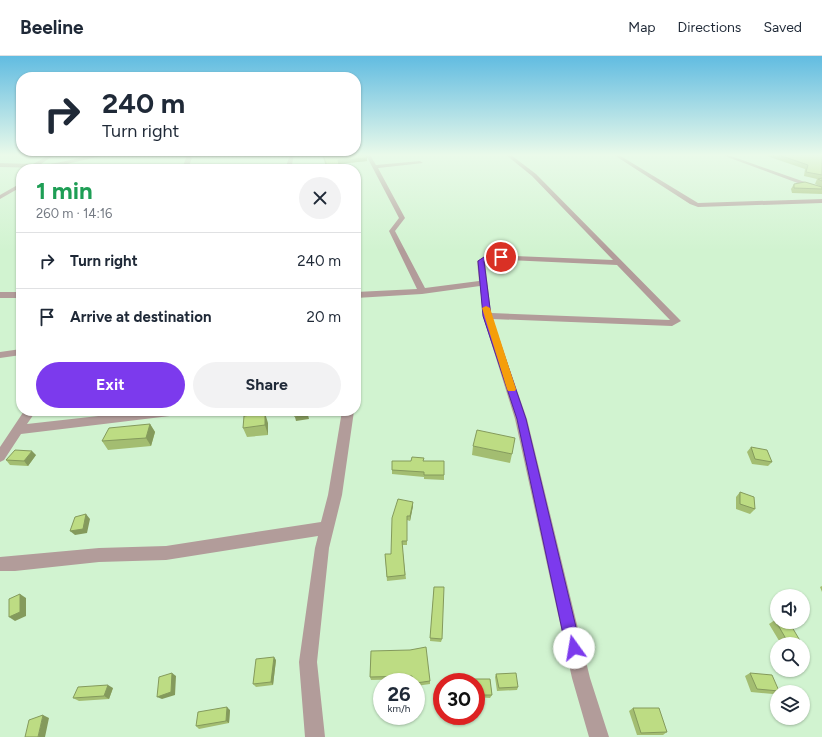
<!DOCTYPE html>
<html lang="en">
<head>
<meta charset="utf-8">
<style>
  :root { --surface:#fff; --page:#f2f2f3; --text:#1f2937; --muted:#747a83; --line:#e0e1e3; --accent:#7c3aed }
  body { margin:0; font-family:Figtree,sans-serif; background:var(--page); color:var(--text); height:100vh; display:flex; flex-direction:column; font-size:15px; white-space:nowrap }
  * { box-sizing:border-box; margin:0 }
  p { font-size:13px; color:var(--muted) }
  .icon { flex:none; width:22px; height:22px; fill:none; stroke:currentColor; stroke-width:2; stroke-linecap:round; stroke-linejoin:round }
  .map { position:relative; flex:1; overflow:hidden }
  .details { position:absolute; left:16px; top:108px; width:345px; height:252px; display:flex; flex-direction:column; background:var(--surface); border-radius:16px; box-shadow:0 1px 3px #0004 }
  .details>* { flex:none }
  .hud { position:absolute; left:16px; top:16px; width:345px; height:84px; border-radius:16px; box-shadow:0 1px 3px #0004; background:#fff; color:var(--text); overflow:hidden }
  .fabs { position:absolute; left:770px; top:533px; display:grid; gap:8px }
  .fabs a { display:grid; place-items:center; width:40px; height:40px; border-radius:50%; background:var(--surface); box-shadow:0 1px 3px #0004; font-size:20px }
  .speed { position:absolute; left:373px; top:617px; display:flex; gap:8px; font-size:20px; font-weight:700; text-align:center }
  .speed>* { display:grid; place-content:center; width:52px; height:52px; border-radius:50%; background:var(--surface); box-shadow:0 1px 3px #0004; line-height:1 }
  .speed small { font-size:10px; font-weight:400 }
  .speed .limit { border:6px solid #d22; background:#fff; color:#111 }
  .pin { position:absolute; display:grid; place-items:center; width:34px; height:34px; color:#fff; margin:-17px; border:2px solid #fff; border-radius:50%; box-shadow:0 1px 4px #0007 }
  .me { position:absolute; width:44px; margin:-22px; rotate:347deg; stroke-linejoin:round; filter:drop-shadow(0 0 3px #0008) }
  .turn { display:flex; align-items:center; gap:14px; height:84px; padding:0 20px; font-size:18px }
  .turn .icon { width:52px; height:52px; stroke-width:2.5 }
  .turn b { display:block; font-size:28px; line-height:34px }
  .round { display:grid; place-items:center; flex:none; width:42px; height:42px; border-radius:21px; background:var(--page) }
  .headline { display:flex; align-items:center; justify-content:space-between; height:68px; padding:0 20px }
  h1 { font-size:24px; font-weight:700; line-height:30px; color:#1e9e55 }
  .primary-button { display:flex; gap:8px; margin-top:auto; padding:8px 20px }
  .primary-button a { flex:1; height:46px; border-radius:24px; background:var(--accent); color:#fff; font-size:16px; font-weight:700; line-height:46px; text-align:center }
  .primary-button a+a { background:var(--page); color:var(--text) }
  ul { padding:0; list-style:none }
  li { display:flex; align-items:center; gap:12px; height:56px; padding:0 20px; border-top:1px solid var(--line) }
  li div { flex:1 }
  li b { display:block; font-size:15px }
  li em { font-style:normal }
  header { display:flex; align-items:center; gap:24px; box-sizing:border-box; height:56px; padding:0 20px; background:var(--surface); border-bottom:1px solid var(--line) }
  header strong { font-size:19px }
  nav { display:flex; gap:22px; margin-inline-start:auto; font-size:14px }
  .map>svg:first-child { display:block }
  .lines { fill:none; stroke-linecap:round; stroke-linejoin:round }
  .minor { fill:#b29c9a; fill-rule:evenodd }
  .wall { fill:#a3bd71 }
  .shaded-wall { fill:#849a5c }
  .building { fill:#bddc83; stroke:#849a5c }
  .route { fill:#7c3aed; stroke:#51269a }
  .slow { fill:#f59e0b }
</style>
</head>
<body>
<header>
<strong>Beeline</strong>
<nav><a>Map</a><a>Directions</a><a>Saved</a></nav>
</header>
<div class="map">
<svg width="822" height="681" viewBox="0 0 822 681">
  <rect width="100%" height="100%" fill="#d1f3d0"/>
  <g class="lines">
    <path class="minor" d="M49,99H54L41,108C63,109 85,97 106,99L49,112L0,111V107L33,108Z
      M185,99H189L192,102L188,113H182L186,102Z
      M290,99H294L291,113H285Z
      M366,99H370L376,109L420,105L423,107L378,112L405,162L395,175L425,232L479,225L477,205L487,199L613,204L532,120L506,99H511L536,118L681,265L672,270L492,263L527,363L590,622L609,681H589L572,622L515,363L483,260L480,230L422,238L356,242V236L417,233L389,175L399,162ZM489,203L617,209L670,264L491,257L485,206Z
      M614,99H619L698,147L822,143V147L698,151L690,148Z
      M722,99H728L822,132V136Z
      M21,127V131L0,143V139Z
      M0,236H21V242H0Z
      M21,250V260L17,257V253Z
      M21,293V299L0,302V296Z
      M24,355H36L27,368L143,355H184L178,359L21,378L4,404L0,406V391Z
      M342,355H354L342,439L329,492L317,606L325,681H305L299,606L315,492L318,480L166,504L99,506L15,515H0V501L99,492L166,490L321,466L328,439Z"/>
  </g>
  <path class="wall" d="M244,99H280L244,101Z
    M322,99H366L367,105L339,108L340,112L327,113Z
    M764,99H822V131L815,128L817,123L804,120L805,113Z
    M794,128L822,131V138L792,137L791,133Z
    M268,367V379L247,381L243,372Z
    M150,368L155,376L151,390L108,394L102,385Z
    M473,390L512,398L510,407L472,399Z
    M751,391L772,406L768,410L752,408L747,396Z
    M36,399L28,410L10,409L6,404Z
    M424,405L444,419V424L424,423V421L392,418V414Z
    M740,436L755,453L750,458L736,453V441Z
    M413,446V450L410,465L407,464V489H402L406,523L387,525L385,498H391Z
    M822,530V536L820,531Z
    M434,531L442,583L441,586L430,585Z
    M775,564L802,588H781L769,568Z
    M803,589L808,597L803,600Z
    M371,595L430,625V628L416,630V626H412V623L371,624L370,621Z
    M276,604L273,629L256,631L253,628Z
    M750,617L779,635L773,638L751,636L745,620Z
    M496,618L518,631L517,634L497,635L495,621Z
    M464,623H490L492,639L490,642L476,641V626H463Z
    M113,632L109,643L79,645L73,642Z
    M633,652L667,676L663,679H637L629,655Z
    M230,654L229,667L199,673L196,670Z"/>
  <path class="shaded-wall" d="M367,102V105L338,108V104Z
    M339,109L340,112L327,113V110Z
    M307,355L309,363L296,365L295,361Z
    M265,357L268,367V379L265,369Z
    M150,368L155,376L151,390L146,382Z
    M32,395L36,399L28,410L24,405Z
    M413,446V450L410,465V460Z
    M86,458L90,463L87,477L75,479L70,475Z
    M20,538L26,542V560L15,565L9,561Z
    M274,601L276,604L273,629L271,626Z
    M172,617L176,620L175,639L162,643L157,641Z
    M108,629L113,632L109,643L104,640Z
    M227,651L230,654L229,667L226,665Z
    M43,659L49,662L45,681H38Z"/>
  <path class="building" d="M323,99H366L367,102L338,104L339,109L327,110Z
    M779,99H822V119L806,116L808,109Z
    M822,122V125L818,123Z
    M805,126L822,131V133L794,132V128Z
    M294,355H307L308,358L295,361Z
    M265,357V369L243,372L244,360Z
    M150,368L146,382L102,385L109,372Z
    M477,374L515,382L512,398L473,390Z
    M751,391L767,394L772,406L755,403Z
    M15,394L32,395L24,405L6,404Z
    M412,401L424,402L423,405H444V419H424V416L392,414V405H411Z
    M740,436L754,441L755,453L740,448Z
    M398,443L413,446L410,460H407V485H402L405,519L387,521L385,498H391L392,462Z
    M86,458L83,473L70,475L75,461Z
    M434,531H444L442,583L430,582Z
    M20,538V556L9,561V543Z
    M775,564H777V566H789L802,588H789Z
    M803,589L808,597H803Z
    M426,591L430,625L416,627V626H413L412,620L370,621L371,595L410,594Z
    M274,601L271,626L253,628L256,603Z
    M172,617L171,636L157,641L159,621Z
    M516,617L518,631L499,632L496,618Z
    M750,617L772,619L779,635L757,633Z
    M464,623H490L492,639H476V626H464Z
    M108,629L104,640L73,642L78,631Z
    M227,651L226,665L196,670L198,656Z
    M633,652H659L667,676L641,677Z
    M43,659L38,681H25L29,664Z"/>
  <linearGradient id="sky" x2="0" y2="1"><stop stop-color="#61bce1"/><stop offset="0.51" stop-color="#eafaea"/><stop offset="1" stop-color="#eafaea" stop-opacity="0"/></linearGradient>
  <rect width="822" height="194" fill="url(#sky)"/>
  <path class="route" d="M487,199L504,201C498,205 491,201 484,205L491,260L526,363L581,592L579,597L574,599L568,597L566,592L517,363L483,260L478,205Z"/>
  <path class="slow" d="M486,250L490,252L516,333L515,335H508L507,333L482,252Z"/>
</svg>
<div class="fabs">
<a><svg class="icon" aria-label="sound" viewBox="0 0 24 24"><path d="M4 9h4l5-4v14l-5-4H4zM17 9q2 3 0 6"/></svg></a>
<a><svg class="icon" aria-label="search" viewBox="0 0 24 24"><circle cx="10" cy="10" r="6"/><path d="M15 15l6 6"/></svg></a>
<a><svg class="icon" aria-label="layers" viewBox="0 0 24 24"><path d="M12 4l9 5-9 5-9-5zM3 14l9 5 9-5"/></svg></a>
</div>
<div class="speed"><div>26<small>km/h</small></div><div class="limit">30</div></div>
<div class="pin" style="left:501px;top:201px;background:#d93025"><svg class="icon" aria-label="arrive" viewBox="0 0 24 24"><path d="M6 21V4h12l-3 4 3 4H6"/></svg></div>
<svg class="me" style="left:574px;top:592px" viewBox="-20 -20 40 40"><circle r="19" fill="#fff"/><path d="M0-13L10 11 0 6-10 11z" fill="#7c3aed"/></svg>
<div class="hud">
<div class="turn"><svg class="icon" aria-label="right" viewBox="0 0 24 24"><path d="M7 20v-9h11M14 6l5 5-5 5"/></svg><div><b>240 m</b>Turn right</div></div>
</div>
<section class="details">
<div class="headline"><div><h1>1 min</h1><p>260 m · 14:16</p></div><a class="round"><svg class="icon" aria-label="close" viewBox="0 0 24 24"><path d="M6 6l12 12M18 6L6 18"/></svg></a></div>
<ul>
<li><svg class="icon" aria-label="right" viewBox="0 0 24 24"><path d="M7 20v-9h11M14 6l5 5-5 5"/></svg><div><b>Turn right</b></div><em>240 m</em></li>
<li><svg class="icon" aria-label="arrive" viewBox="0 0 24 24"><path d="M6 21V4h12l-3 4 3 4H6"/></svg><div><b>Arrive at destination</b></div><em>20 m</em></li>
</ul>
<div class="primary-button"><a>Exit</a><a>Share</a></div>
</section>
</div>
</body>
</html>
